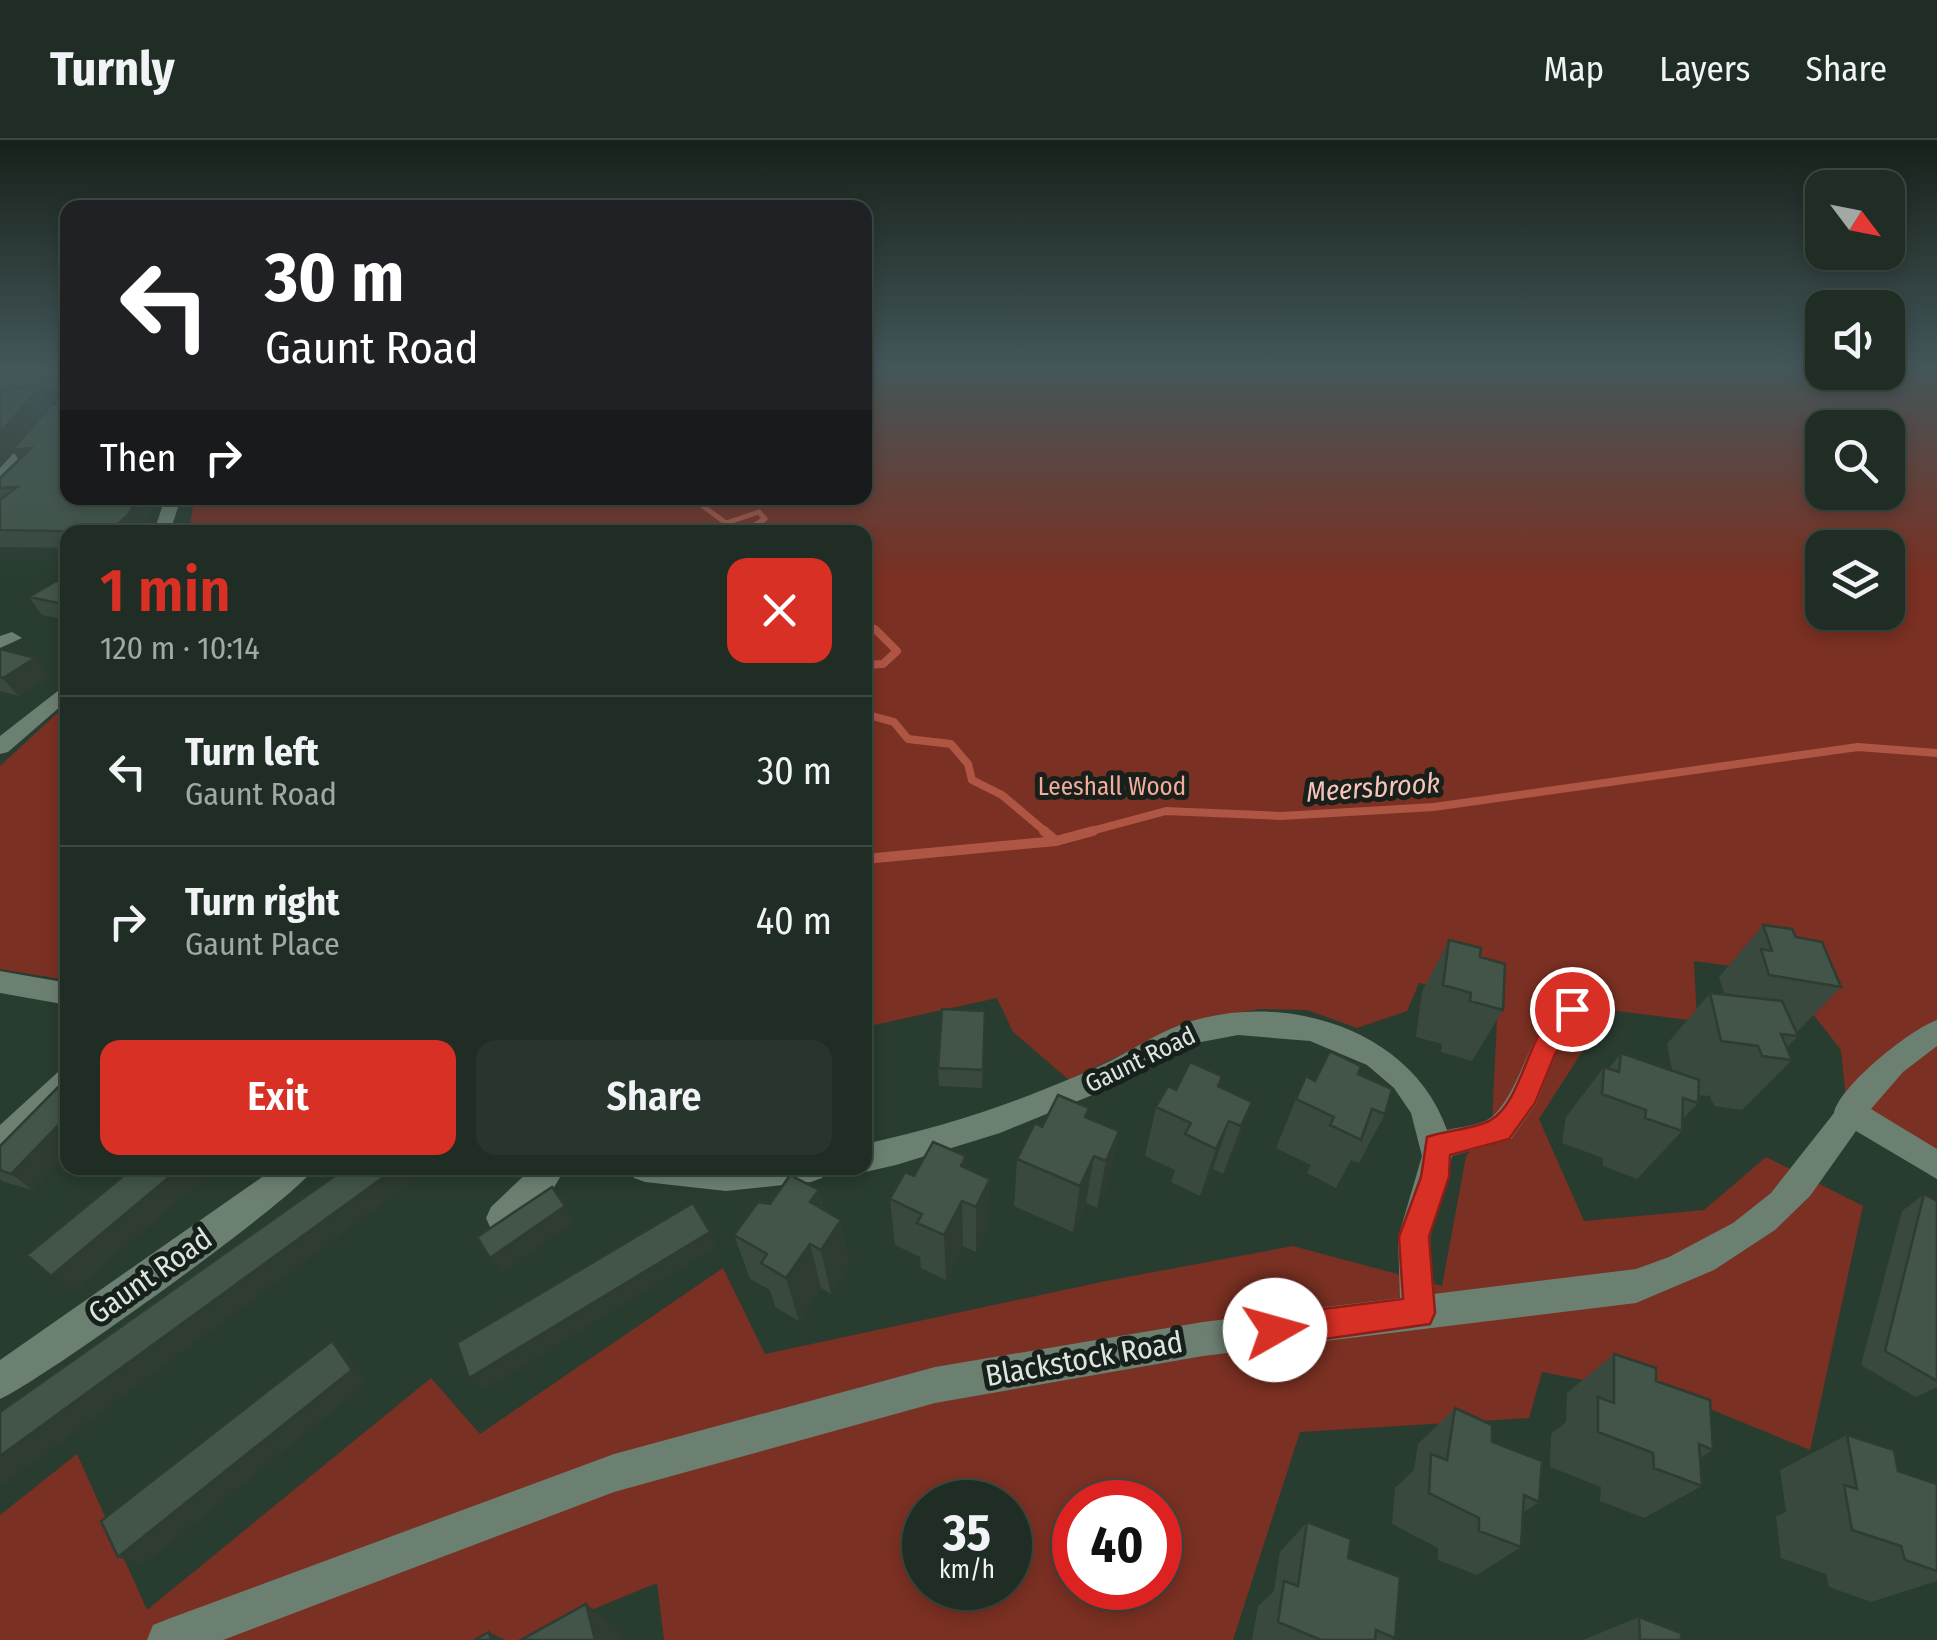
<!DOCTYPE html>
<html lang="en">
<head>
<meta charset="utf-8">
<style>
  :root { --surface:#1f2d24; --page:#27352c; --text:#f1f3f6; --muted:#a1a8a6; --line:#3c4941; --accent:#d93025 }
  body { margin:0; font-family:"Fira Sans Condensed",sans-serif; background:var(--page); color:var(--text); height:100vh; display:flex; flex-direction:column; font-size:38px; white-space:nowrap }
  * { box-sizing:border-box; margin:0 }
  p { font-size:32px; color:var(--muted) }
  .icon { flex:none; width:55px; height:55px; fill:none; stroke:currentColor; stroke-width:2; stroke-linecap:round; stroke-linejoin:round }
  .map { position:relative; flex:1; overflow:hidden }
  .panel { position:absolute; left:60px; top:385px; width:812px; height:650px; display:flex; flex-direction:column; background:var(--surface); border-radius:20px; box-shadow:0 5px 15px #0003,0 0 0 2px var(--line) }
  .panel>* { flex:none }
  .banner { position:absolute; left:60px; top:60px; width:812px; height:305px; border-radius:20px; box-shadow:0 5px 15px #0003,0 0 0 2px var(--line); background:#202124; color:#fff; overflow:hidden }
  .needle { width:65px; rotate:122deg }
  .fabs { position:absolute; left:1805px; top:30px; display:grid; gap:20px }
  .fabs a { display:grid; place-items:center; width:100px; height:100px; border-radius:20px; background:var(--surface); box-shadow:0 5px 15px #0003,0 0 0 2px var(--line); font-size:50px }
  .speed { position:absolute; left:902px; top:1340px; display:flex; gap:20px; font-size:50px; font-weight:700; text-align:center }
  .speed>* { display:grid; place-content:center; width:130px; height:130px; border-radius:50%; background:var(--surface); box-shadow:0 5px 15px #0003,0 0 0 2px var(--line); line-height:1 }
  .speed small { font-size:25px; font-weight:400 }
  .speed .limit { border:15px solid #d22; background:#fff; color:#111 }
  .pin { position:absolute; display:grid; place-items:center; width:85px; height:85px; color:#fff; margin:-42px; border:5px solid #fff; border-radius:50%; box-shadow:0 2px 10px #0007 }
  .me { position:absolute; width:110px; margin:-55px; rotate:83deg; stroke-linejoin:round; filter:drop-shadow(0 0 8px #0008) }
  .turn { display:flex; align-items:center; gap:35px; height:210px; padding:0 40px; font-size:45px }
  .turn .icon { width:130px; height:130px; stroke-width:2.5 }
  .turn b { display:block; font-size:70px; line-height:85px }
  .then { display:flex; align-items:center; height:95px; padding:0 40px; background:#0003; gap:20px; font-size:38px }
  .round { display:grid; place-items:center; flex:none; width:105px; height:105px; border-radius:20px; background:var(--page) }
  .summary { display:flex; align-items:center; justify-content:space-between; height:170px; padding:0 40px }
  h1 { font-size:60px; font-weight:600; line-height:75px; color:var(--accent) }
  .primary-button { display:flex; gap:20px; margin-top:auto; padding:20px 40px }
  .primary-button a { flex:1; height:115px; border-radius:20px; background:var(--accent); color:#fff; font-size:40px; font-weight:600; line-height:115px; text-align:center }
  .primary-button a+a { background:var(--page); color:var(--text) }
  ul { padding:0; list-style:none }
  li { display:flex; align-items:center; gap:30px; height:150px; padding:0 40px; border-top:2px solid var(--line) }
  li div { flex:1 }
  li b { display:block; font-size:38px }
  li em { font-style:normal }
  header { display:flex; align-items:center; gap:60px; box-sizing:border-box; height:140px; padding:0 50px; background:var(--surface); border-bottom:2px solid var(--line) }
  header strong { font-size:48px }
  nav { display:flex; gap:55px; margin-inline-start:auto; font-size:35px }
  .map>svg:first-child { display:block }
  .green { fill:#7a3022; fill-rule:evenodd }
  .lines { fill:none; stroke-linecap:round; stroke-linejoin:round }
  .stream-far2 { stroke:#ae5544; stroke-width:5 }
  .stream-far1 { stroke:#ae5544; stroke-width:8 }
  .stream { stroke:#ae5544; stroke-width:10 }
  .minor { fill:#6c8072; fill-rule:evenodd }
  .wall { fill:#39493e }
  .shaded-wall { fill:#2e3c32 }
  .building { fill:#425548; stroke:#2e3c32; stroke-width:2.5 }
  .route { fill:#d93025; stroke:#8d1f18; stroke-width:2.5 }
  .labels { text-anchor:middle; stroke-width:10; stroke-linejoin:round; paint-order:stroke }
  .park-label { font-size:25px; fill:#f5ab9c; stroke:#18201b }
  .street-label { font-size:25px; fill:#dbe6df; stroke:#18201b }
  .water-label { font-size:28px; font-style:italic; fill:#f6c4b9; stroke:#18201b }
  .near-street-label { font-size:30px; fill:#dbe6df; stroke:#18201b }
</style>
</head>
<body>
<header>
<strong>Turnly</strong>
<nav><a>Map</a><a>Layers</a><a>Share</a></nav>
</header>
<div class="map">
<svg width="1937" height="1500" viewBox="0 0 1937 1500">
  <rect width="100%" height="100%" fill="#293c30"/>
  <path class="green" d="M865,228H1822V232H1888V228H1937V1021L1847,969L1841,910L1781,833L1694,821L1697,881L1609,870L1539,979L1584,1081L1704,1070L1766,1017L1863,1066L1810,1310L1688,1260L1542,1232L1529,1278L1300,1292L1233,1500H664L657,1443L518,1500H0V1375L77,1314L147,1470L431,1238L480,1294L723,1128L765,1214L1106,1141L1293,1106L1442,1146L1466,1016L1492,983L1498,859L1419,843L1407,871L1357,888L1307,870L1260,869L1188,882L1069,940L1013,892L997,858L865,887V392H188L195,358H865ZM1822,288H1888V352H1822ZM1822,408H1888V472H1822ZM925,1362H1010V1448H925ZM1075,1362H1160V1448H1075Z
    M67,564V840L0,829V626Z"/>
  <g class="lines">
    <path class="stream-far2" d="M692,358L726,383L759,372L765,379L743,392"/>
    <path class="stream-far1" d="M865,487L875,489L897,511L883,524L865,525
      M865,574L894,582L908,599L951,604L968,624L972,640L1002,655L1047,693
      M1084,693L1166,671L1281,676L1434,667L1858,607L1937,613"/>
    <path class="stream" d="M1044,691L1056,701L1093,691
      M865,719L1056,701"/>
    <path class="minor" d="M68,254V268L6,341L0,343V328Z
      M165,358H181L170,392H154Z
      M12,492L22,498L0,508V496Z
      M68,543V560L8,612L0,614V596Z
      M0,831L68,843V865L0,853Z
      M1573,858L1583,861L1587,869L1556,914L1536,964L1511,999L1452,1016L1430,1098L1433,1154L1636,1129L1669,1117L1733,1083L1771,1053L1834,973C1839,947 1909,890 1937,880V906L1903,932L1871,969L1937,1009V1039L1856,991L1810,1056L1775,1090L1714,1130L1636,1163L1203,1216L935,1263L614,1352L223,1500H147L153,1485L168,1479L614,1314L935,1227L1203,1182L1400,1158L1398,1098L1422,1016L1411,973L1394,948L1367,925L1310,901L1238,895L1196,903L1119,944L1000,993L896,1025L865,1032L854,1028H865V1004C925,991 983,974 1040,951C1064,941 1088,932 1110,921C1138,907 1163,889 1192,881C1289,852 1412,890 1447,990C1460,987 1483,985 1493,976C1524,948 1532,872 1573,858Z
      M68,929V960L11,1014L0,1018V985L58,932Z
      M275,1028H314C301,1055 37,1244 0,1259V1220Z
      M532,1028H565C552,1054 530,1082 502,1093L491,1089L486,1078L491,1067Z
      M629,1028H827L822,1038L811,1042L726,1051L645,1042L634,1038Z"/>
  </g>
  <path class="wall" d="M0,228H68V250L42,251L50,264L0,325Z
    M0,338L68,358H158L138,392H68V408L0,407Z
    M68,443V480L42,475L29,457Z
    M0,509L35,518L49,536L18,556L0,551Z
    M1763,785L1796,797L1841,847L1796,893L1798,896L1787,907L1792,920L1742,970L1714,966L1710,956L1698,955V963L1682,980V991L1637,1039L1603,1026V1018L1562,1003L1566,977L1604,927L1609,928L1621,913L1672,930L1667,904L1710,853H1724L1719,837Z
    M1449,800L1480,817L1503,870L1472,921L1441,912L1442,904L1416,897L1422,852Z
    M985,871L982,948L939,946L938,928Z
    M1358,934L1385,974L1359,1023L1351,1020L1336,1048L1307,1033L1311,1025L1276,1008L1296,959L1315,941Z
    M1222,936L1219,946L1252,962L1235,1011L1223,1034L1213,1029L1200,1056L1171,1042L1175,1030L1145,1016L1156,967L1176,950Z
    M1042,987L1119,991L1109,1039L1097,1068L1086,1063L1073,1092L1014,1066L1017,1019Z
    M0,1006L33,1050L4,1042L0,1039Z
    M966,1016V1028L989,1085L976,1112L963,1106L946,1140L921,1128L920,1117L895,1105L890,1059L914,1036Z
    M819,1050L823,1069L850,1125L831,1154L821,1148L799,1181L775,1167L770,1150L750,1139L734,1095L770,1064Z
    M1924,1054L1937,1061V1247L1916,1257L1861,1225L1902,1071Z
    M1614,1214L1656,1241L1713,1310L1700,1318L1702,1346L1644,1378L1600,1361L1601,1347L1550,1327L1551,1294L1566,1282L1567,1253Z
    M1455,1268L1492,1302L1539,1362L1523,1373L1521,1407L1477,1435L1438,1420V1408L1392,1384L1395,1348L1414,1330L1418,1304Z
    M1847,1295L1898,1331L1937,1344V1441L1871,1462L1829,1447L1826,1434L1781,1418L1776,1376L1786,1372L1780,1330Z
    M1307,1382L1348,1418L1395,1498L1391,1500H1252L1258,1466L1274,1451L1280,1412Z
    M1639,1477L1681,1500H1583Z"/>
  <path class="shaded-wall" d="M66,228H68V243L62,233Z
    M40,247L50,264L0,325V293Z
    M31,308L23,326L12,310Z
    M138,358H158L138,392H109Z
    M35,518L49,536L18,556L3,538Z
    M1252,962L1235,1011L1223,1034L1241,986Z
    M68,975V1013L33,1050L11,1034Z
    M1229,981L1213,1029L1200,1056L1216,1009Z
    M1119,991L1109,1039L1097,1068L1106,1021Z
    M966,1016V1062L962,1061L963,1106L946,1140L944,1095L961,1026Z
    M1094,1016L1086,1063L1073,1092L1080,1046Z
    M180,1028H217L74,1151L51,1136Z
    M396,1028H424L427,1031L0,1348V1316Z
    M990,1039L989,1085L976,1112V1067Z
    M819,1050L828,1096L810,1062Z
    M565,1066L575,1082L501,1134L490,1118Z
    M841,1080L850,1125L831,1154L821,1110Z
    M710,1092L716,1108L483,1251L469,1238Z
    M810,1104L821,1148L799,1181L786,1138Z
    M332,1201L348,1216L368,1243L143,1426L118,1417Z
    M586,1464L618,1488L621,1500H595Z
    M489,1492L505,1500H491Z"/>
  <path class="building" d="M0,228H66L62,233L0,236Z
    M40,247L0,293V250Z
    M68,263V358H138L128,375L109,392L0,390V360L17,347L0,348V338L31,308L12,310L52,265Z
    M56,441L68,443V465L29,457Z
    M0,509L35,518L3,538L0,537Z
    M1763,785L1792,789L1796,797L1822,802L1841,847L1769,835L1761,809L1772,811Z
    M1449,800L1481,808L1480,817L1505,824L1503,870L1470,861L1471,853L1443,845Z
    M1710,853L1782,861L1798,896L1781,894L1792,920L1762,916L1758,906L1721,901Z
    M942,869L985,871L983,930L938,928Z
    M1330,911L1361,926L1358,934L1392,949L1385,974L1372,969L1361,1000L1330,985L1334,977L1296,959L1306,936L1315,941Z
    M1621,913L1699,940L1698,963L1683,958L1682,991L1645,978L1646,970L1602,954L1604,927L1619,932Z
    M1190,922L1222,936L1218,946L1252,962L1241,986L1229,981L1216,1009L1185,994L1191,983L1156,967L1168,946L1176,950Z
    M68,937V975L11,1034L0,1030V1006Z
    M1058,955L1089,968L1085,977L1119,991L1106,1021L1094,1016L1080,1046L1017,1019L1035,983L1042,987Z
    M933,1002L966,1016L961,1026L990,1039L976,1067L962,1061L944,1095L917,1083L922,1074L890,1059L905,1032L914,1036Z
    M133,1028H180L51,1136L27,1115Z
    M346,1028H396L0,1316V1272Z
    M790,1035L819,1050L810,1062L841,1080L821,1110L810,1104L786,1138L761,1123L767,1114L734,1095L758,1062L770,1064Z
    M552,1047L565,1066L490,1118L477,1097Z
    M1924,1054L1937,1061V1241L1885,1211Z
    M693,1063L710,1092L469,1238L457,1203Z
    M332,1201L352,1230L118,1417L101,1381Z
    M1614,1214L1656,1228V1241L1710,1260L1713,1310L1699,1304L1702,1346L1654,1328L1653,1313L1598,1292V1257L1614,1263Z
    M1455,1268L1492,1285V1302L1542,1321L1539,1362L1524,1355L1521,1407L1479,1391V1378L1429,1353L1431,1314L1447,1320Z
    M1847,1295L1894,1310L1898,1331L1937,1344V1431L1905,1420L1901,1406L1852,1390L1844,1345L1857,1349Z
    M1307,1382L1351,1399L1348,1418L1400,1437L1395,1498L1376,1490L1375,1500H1321L1278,1482L1284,1441L1298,1446Z
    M586,1464L595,1500H521Z
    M1639,1477L1681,1493V1500H1640Z
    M489,1492L491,1500H474Z"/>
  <linearGradient id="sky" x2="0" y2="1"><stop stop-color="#17211a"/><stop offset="0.52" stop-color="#435659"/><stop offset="1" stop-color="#435659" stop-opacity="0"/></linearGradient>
  <rect width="1937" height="438" fill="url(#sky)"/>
  <path class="route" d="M1572,859L1585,869L1555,914L1535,963L1509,999L1450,1015L1449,1037L1429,1097L1435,1173L1430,1184L1275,1206L1264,1201L1260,1190L1264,1179L1275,1175L1403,1159L1399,1097L1421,1037L1427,997C1446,990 1470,990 1489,981C1527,961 1528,874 1572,859Z"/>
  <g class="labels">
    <g class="park-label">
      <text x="1112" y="655">Leeshall Wood</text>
    </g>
    <g class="street-label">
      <text transform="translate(1140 919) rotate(-26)" y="9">Gaunt Road</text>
    </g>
    <g class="water-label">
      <text transform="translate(1373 647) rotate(-4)" y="10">Meersbrook</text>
    </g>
    <g class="near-street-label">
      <text transform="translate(150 1136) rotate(-35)" y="10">Gaunt Road</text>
      <text transform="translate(1084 1219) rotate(-10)" y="10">Blackstock Road</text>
    </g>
  </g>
</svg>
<div class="fabs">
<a><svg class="needle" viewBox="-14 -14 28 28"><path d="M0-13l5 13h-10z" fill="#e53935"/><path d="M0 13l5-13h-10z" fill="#a1a8a6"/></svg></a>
<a><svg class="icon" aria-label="sound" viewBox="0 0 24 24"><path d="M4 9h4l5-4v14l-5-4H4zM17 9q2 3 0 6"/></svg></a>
<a><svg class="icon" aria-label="search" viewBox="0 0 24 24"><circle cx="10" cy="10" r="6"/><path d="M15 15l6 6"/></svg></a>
<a><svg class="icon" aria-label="layers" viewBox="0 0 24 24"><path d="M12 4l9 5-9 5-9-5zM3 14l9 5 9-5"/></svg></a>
</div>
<div class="speed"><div>35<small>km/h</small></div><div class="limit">40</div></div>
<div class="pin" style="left:1572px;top:869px;background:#d93025"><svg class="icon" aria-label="arrive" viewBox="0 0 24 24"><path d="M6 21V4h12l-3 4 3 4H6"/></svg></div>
<svg class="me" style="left:1275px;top:1190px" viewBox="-20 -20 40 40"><circle r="19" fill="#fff"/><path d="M0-13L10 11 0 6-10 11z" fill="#d93025"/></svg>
<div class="banner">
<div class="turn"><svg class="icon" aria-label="left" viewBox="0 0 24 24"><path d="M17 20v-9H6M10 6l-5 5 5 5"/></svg><div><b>30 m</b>Gaunt Road</div></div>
<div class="then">Then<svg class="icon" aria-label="right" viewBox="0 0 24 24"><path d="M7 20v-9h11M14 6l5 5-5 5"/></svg></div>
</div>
<section class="panel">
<div class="summary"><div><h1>1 min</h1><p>120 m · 10:14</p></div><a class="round" style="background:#d93025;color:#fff"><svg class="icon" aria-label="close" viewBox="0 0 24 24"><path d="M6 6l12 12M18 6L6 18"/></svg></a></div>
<ul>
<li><svg class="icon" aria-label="left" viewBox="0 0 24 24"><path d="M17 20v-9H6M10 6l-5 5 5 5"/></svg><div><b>Turn left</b><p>Gaunt Road</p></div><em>30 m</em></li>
<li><svg class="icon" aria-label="right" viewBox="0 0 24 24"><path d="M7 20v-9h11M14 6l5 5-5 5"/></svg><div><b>Turn right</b><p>Gaunt Place</p></div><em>40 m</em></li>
</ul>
<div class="primary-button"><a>Exit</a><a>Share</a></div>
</section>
</div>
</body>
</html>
